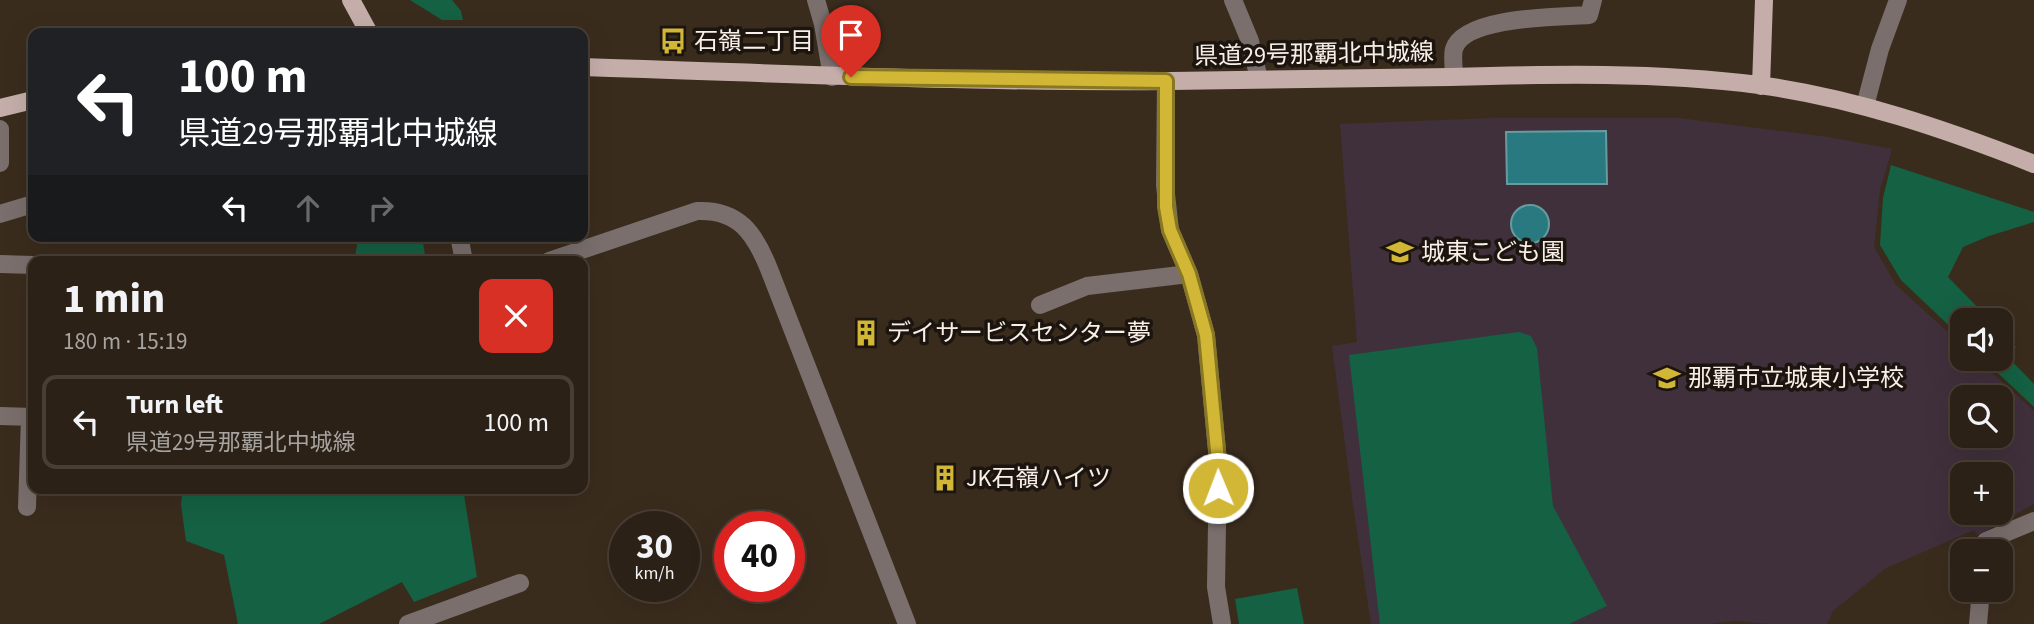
<!DOCTYPE html>
<html lang="en">
<head>
<meta charset="utf-8">
<style>
  :root { --surface:#2c2116; --page:#382e23; --text:#f1f3f6; --muted:#a6a3a1; --line:#483e35 }
  body { margin:0; font-family:"Source Sans 3","Noto Sans JP",sans-serif; background:var(--page); color:var(--text); height:100vh; display:flex; flex-direction:column; font-size:26px; white-space:nowrap }
  * { box-sizing:border-box; margin:0 }
  p { font-size:23px; color:var(--muted) }
  .icon { flex:none; width:38px; height:38px; fill:none; stroke:currentColor; stroke-width:2; stroke-linecap:round; stroke-linejoin:round }
  .map { position:relative; flex:1; overflow:hidden }
  .details { position:absolute; left:28px; top:256px; width:560px; height:238px; display:flex; flex-direction:column; background:var(--surface); border-radius:14px; box-shadow:0 7px 28px #0002,0 0 0 2px var(--line) }
  .details>* { flex:none }
  .top-card { position:absolute; left:28px; top:28px; width:560px; height:214px; border-radius:14px; box-shadow:0 7px 28px #0002,0 0 0 2px var(--line); background:#202124; color:#fff; overflow:hidden }
  .controls { position:absolute; left:1950px; top:308px; display:grid; gap:14px }
  .controls a { display:grid; place-items:center; width:63px; height:63px; border-radius:14px; background:var(--surface); box-shadow:0 7px 28px #0002,0 0 0 2px var(--line); font-size:35px }
  .speed { position:absolute; left:609px; top:511px; display:flex; gap:14px; font-size:35px; font-weight:700; text-align:center }
  .speed>* { display:grid; place-content:center; width:91px; height:91px; border-radius:50%; background:var(--surface); box-shadow:0 7px 28px #0002,0 0 0 2px var(--line); line-height:1 }
  .speed small { font-size:18px; font-weight:400 }
  .speed .limit { border:10px solid #d22; background:#fff; color:#111 }
  .pin { position:absolute; display:grid; place-items:center; width:60px; height:60px; color:#fff; margin:-72px -30px; border-radius:50% 50% 50% 0; rotate:-45deg; box-shadow:0 0 7px #0007 }
  .pin .icon { rotate:45deg }
  .me { position:absolute; width:77px; margin:-38px; rotate:359deg; stroke-linejoin:round; filter:drop-shadow(0 0 5px #0008) }
  .turn { display:flex; align-items:center; gap:24px; height:147px; padding:0 35px; font-size:32px }
  .turn .icon { width:91px; height:91px; stroke-width:2.5 }
  .turn b { display:block; font-size:49px; line-height:60px }
  .lanes { display:flex; align-items:center; height:66px; padding:0 35px; background:#0003; justify-content:center; gap:35px; direction:ltr }
  .lanes .off { opacity:.35 }
  .round { display:grid; place-items:center; flex:none; width:74px; height:74px; border-radius:14px; background:var(--page) }
  .head { display:flex; align-items:center; justify-content:space-between; height:119px; padding:0 35px }
  h1 { font-size:42px; font-weight:700; line-height:52px }
  ul { padding:0; list-style:none }
  li { display:flex; align-items:center; gap:21px; height:94px; margin:0 14px 10px; padding:0 21px; border:4px solid var(--line); border-radius:14px }
  li div { flex:1 }
  li b { display:block; font-size:26px }
  li em { font-style:normal }
  .map>svg:first-child { display:block }
  .education { fill:#40303c; fill-rule:evenodd }
  .green { fill:#156143 }
  .water { fill:#297981; stroke:#679c9f; stroke-width:2 }
  .lines { fill:none; stroke-linecap:round; stroke-linejoin:round }
  .minor { stroke:#7a6f6d; stroke-width:18 }
  .major { stroke:#c5aeaa; stroke-width:18 }
  .route-casing { stroke:#887723; stroke-width:18 }
  .route { stroke:#d2b736; stroke-width:12 }
  .labels { text-anchor:middle; stroke-width:7; stroke-linejoin:round; paint-order:stroke }
  .poi-label { font-size:24px; fill:#f8efe6; stroke:#1c150f; text-anchor:start }
  .street-label { font-size:24px; fill:#f8efe6; stroke:#1c150f }
</style>
</head>
<body>
<div class="map">
<svg width="2034" height="624" viewBox="0 0 2034 624">
  <rect width="100%" height="100%" fill="#3a2c1d"/>
  <path class="education" d="M1493,118H1679L1828,137L1892,149L1880,190L1874,247L1896,285L1962,345V359H1977L2034,411V504L1978,535L1974,530L1886,568L1833,611L1827,624H1770L1735,621L1707,624H1371L1353,504L1332,346L1357,342L1340,124ZM1962,397H2000V436H1962ZM1962,474H2000V513H1962Z"/>
  <path class="green" d="M410,0H452L461,11L463,20H442Z
    M1891,165L2034,212V222L1989,236L1963,247L1948,277L1990,320H1962V338L1901,280L1880,245L1883,198Z
    M359,236H422L426,261H354Z
    M2000,330L2016,347L2008,357L2034,384V407L1983,359H2000Z
    M1519,332L1531,336L1537,348L1553,506L1607,606L1569,624H1380L1349,355Z
    M183,488H463L477,577L414,602L402,582L319,624H238L224,555L186,541L181,504Z
    M1297,588L1304,624H1239L1235,599Z"/>
  <path class="water" d="M1606,131L1607,184H1507L1506,132Z
    M1511 224a19 19 0 1 1 38 0a19 19 0 1 1-38 0Z"/>
  <g class="lines">
    <path class="minor" d="M816,0L823,24L832,77
      M1233,0L1250,41L1259,79
      M1454,76C1454,68 1452,56 1454,49C1464,16 1560,17 1589,15L1593,0
      M1166,81L1165,185L1170,230L1189,274L1206,335L1218,461L1216,587L1222,624
      M1865,106L1880,49L1898,0
      M0,129V163
      M0,214L33,204
      M459,236L464,261
      M549,261L697,211C739,209 755,234 769,269L907,624
      M0,264L33,265
      M1040,305L1087,286L1189,274
      M0,416L33,417
      M27,507L30,417
      M1985,551L1986,541L2034,521
      M408,624L520,583
      M1978,624L1981,590"/>
    <path class="major" d="M351,0L369,33
      M583,67C779,73 975,83 1171,81C1264,80 1357,79 1450,77C1553,74 1657,72 1759,85C1854,98 1945,129 2034,164
      M1761,86L1764,0
      M0,108L33,100"/>
  </g>
  <g class="lines">
    <g class="route-casing">
      <path id="route" d="M851,77L1166,81V207L1170,230L1189,274L1206,335L1218,461V488"/>
    </g>
    <use href="#route" class="route"/>
  </g>
  <defs>
    <g id="bus-bare" transform="scale(2.1)"><path d="M-5-6H5V4H4V6H2V4H-2V6H-4V4H-5ZM-3.5-4V0h7V-4ZM-3.5 1.2v1.5H-2V1.2ZM2 1.2v1.5H3.5V1.2Z" fill="#d2b736" stroke="#1c150f" stroke-width="2.5" paint-order="stroke"/></g>
    <g id="school-bare" transform="scale(2.1)"><path d="M0-5L7-2L0 1L-7-2ZM-4 1L0 2.5L4 1V4Q0 6-4 4Z" fill="#d2b736" stroke="#1c150f" stroke-width="2.5" paint-order="stroke"/></g>
    <g id="building-bare" transform="scale(2.1)"><path d="M-4-6H4V6H1V3H-1V6H-4ZM-2.5-4.3h1.7v1.8h-1.7ZM.8-4.3h1.7v1.8H.8ZM-2.5-1h1.7V.8h-1.7ZM.8-1h1.7V.8H.8Z" fill="#d2b736" stroke="#1c150f" stroke-width="2.5" paint-order="stroke"/></g>
  </defs>
  <g fill-rule="evenodd">
    <use href="#bus-bare" x="673" y="41"/>
    <use href="#school-bare" x="1400" y="252"/>
    <use href="#building-bare" x="866" y="333"/>
    <use href="#school-bare" x="1667" y="378"/>
    <use href="#building-bare" x="945" y="478"/>
  </g>
  <g class="labels">
    <g class="poi-label">
      <text x="694" y="49">石嶺二丁目</text>
      <text x="1421" y="260">城東こども園</text>
      <text x="887" y="341">デイサービスセンター夢</text>
      <text x="1688" y="386">那覇市立城東小学校</text>
      <text x="966" y="486">JK石嶺ハイツ</text>
    </g>
    <g class="street-label">
      <text transform="translate(1314 54) rotate(-1)" y="8">県道29号那覇北中城線</text>
    </g>
  </g>
</svg>
<div class="controls">
<a><svg class="icon" aria-label="sound" viewBox="0 0 24 24"><path d="M4 9h4l5-4v14l-5-4H4zM17 9q2 3 0 6"/></svg></a>
<a><svg class="icon" aria-label="search" viewBox="0 0 24 24"><circle cx="10" cy="10" r="6"/><path d="M15 15l6 6"/></svg></a>
<a>+</a>
<a>−</a>
</div>
<div class="speed"><div>30<small>km/h</small></div><div class="limit">40</div></div>
<div class="pin" style="left:851px;top:77px;background:#d93025"><svg class="icon" aria-label="arrive" viewBox="0 0 24 24"><path d="M6 21V4h12l-3 4 3 4H6"/></svg></div>
<svg class="me" style="left:1218px;top:488px" viewBox="-20 -20 40 40"><circle r="17" fill="#d2b736" stroke="#fff" stroke-width="3"/><path d="M0-11L8 9 0 5-8 9z" fill="#fff"/></svg>
<div class="top-card">
<div class="turn"><svg class="icon" aria-label="left" viewBox="0 0 24 24"><path d="M17 20v-9H6M10 6l-5 5 5 5"/></svg><div><b>100 m</b>県道29号那覇北中城線</div></div>
<div class="lanes"><svg class="icon" aria-label="left" viewBox="0 0 24 24"><path d="M17 20v-9H6M10 6l-5 5 5 5"/></svg><svg class="icon off" aria-label="ahead" viewBox="0 0 24 24"><path d="M12 20V5M6 11l6-6 6 6"/></svg><svg class="icon off" aria-label="right" viewBox="0 0 24 24"><path d="M7 20v-9h11M14 6l5 5-5 5"/></svg></div>
</div>
<section class="details">
<div class="head"><div><h1>1 min</h1><p>180 m · 15:19</p></div><a class="round" style="background:#d93025;color:#fff"><svg class="icon" aria-label="close" viewBox="0 0 24 24"><path d="M6 6l12 12M18 6L6 18"/></svg></a></div>
<ul>
<li><svg class="icon" aria-label="left" viewBox="0 0 24 24"><path d="M17 20v-9H6M10 6l-5 5 5 5"/></svg><div><b>Turn left</b><p>県道29号那覇北中城線</p></div><em>100 m</em></li>
</ul>
</section>
</div>
</body>
</html>
